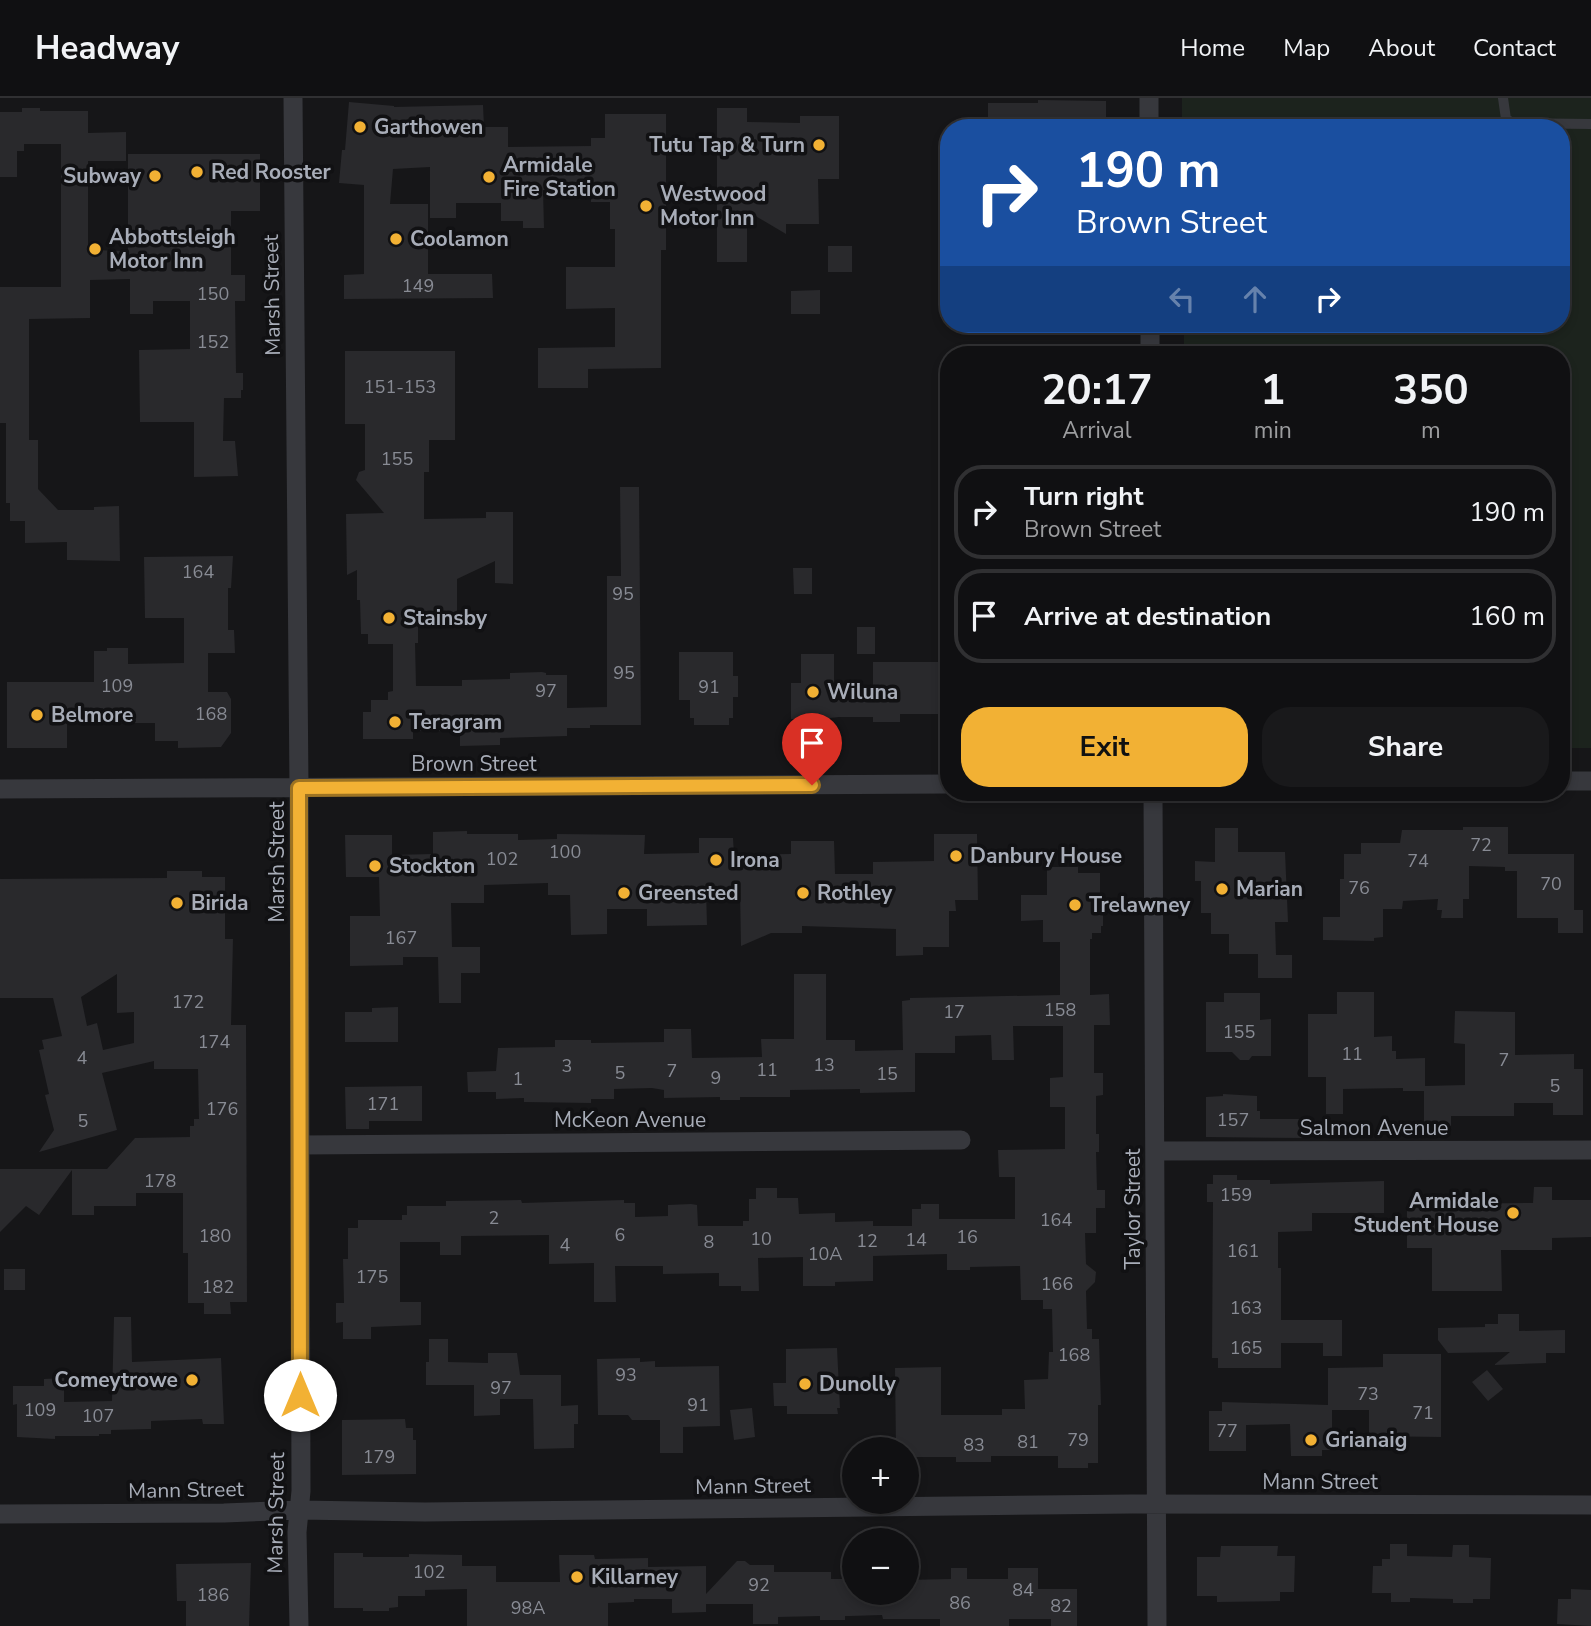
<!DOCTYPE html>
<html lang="en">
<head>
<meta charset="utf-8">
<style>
  :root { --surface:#101012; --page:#19191b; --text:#f1f3f6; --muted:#9c9d9f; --line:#303032; --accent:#f2b134 }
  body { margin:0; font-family:"Nunito Sans",sans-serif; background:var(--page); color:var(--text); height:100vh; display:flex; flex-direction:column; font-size:26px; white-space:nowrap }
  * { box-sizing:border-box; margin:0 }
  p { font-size:23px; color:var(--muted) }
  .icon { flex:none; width:38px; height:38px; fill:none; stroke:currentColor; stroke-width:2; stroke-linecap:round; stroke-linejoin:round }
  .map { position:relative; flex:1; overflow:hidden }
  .drawer { position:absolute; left:940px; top:248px; width:630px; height:455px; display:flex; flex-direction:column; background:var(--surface); border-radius:28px; box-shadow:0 4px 10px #0003,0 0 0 2px var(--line) }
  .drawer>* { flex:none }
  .banner { position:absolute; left:940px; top:21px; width:630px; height:214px; border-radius:28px; box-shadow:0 4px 10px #0003,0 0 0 2px var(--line); background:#1a4fa0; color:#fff; overflow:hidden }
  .controls { position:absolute; left:842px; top:1339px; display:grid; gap:14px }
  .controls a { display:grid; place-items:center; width:77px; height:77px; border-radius:50%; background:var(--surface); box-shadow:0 4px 10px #0003,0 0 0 2px var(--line); font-size:35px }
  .pin { position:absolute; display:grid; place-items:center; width:60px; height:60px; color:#fff; margin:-72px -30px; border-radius:50% 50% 50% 0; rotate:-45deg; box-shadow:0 0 7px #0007 }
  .pin .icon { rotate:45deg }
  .me { position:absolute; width:77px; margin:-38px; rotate:0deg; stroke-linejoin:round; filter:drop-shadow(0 0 5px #0008) }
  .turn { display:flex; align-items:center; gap:24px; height:147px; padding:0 21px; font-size:32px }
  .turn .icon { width:91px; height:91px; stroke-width:2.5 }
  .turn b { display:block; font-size:49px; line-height:60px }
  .lanes { display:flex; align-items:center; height:66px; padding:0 21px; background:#0003; justify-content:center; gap:35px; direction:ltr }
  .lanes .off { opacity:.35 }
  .eta { display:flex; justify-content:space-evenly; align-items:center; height:119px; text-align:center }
  .eta b { font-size:42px; font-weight:700; line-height:49px }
  .primary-button { display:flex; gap:14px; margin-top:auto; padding:14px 21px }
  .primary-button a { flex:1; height:80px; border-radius:28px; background:var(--accent); color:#111; font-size:28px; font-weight:700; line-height:80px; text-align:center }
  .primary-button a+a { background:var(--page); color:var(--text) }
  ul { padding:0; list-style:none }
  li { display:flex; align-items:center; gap:21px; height:94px; margin:0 14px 10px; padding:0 7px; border:4px solid var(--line); border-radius:28px }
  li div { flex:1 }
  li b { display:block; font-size:26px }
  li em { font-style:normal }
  header { display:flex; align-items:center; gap:42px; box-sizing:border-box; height:98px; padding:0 35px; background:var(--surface); border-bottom:2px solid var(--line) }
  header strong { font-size:33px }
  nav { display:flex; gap:38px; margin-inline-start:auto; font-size:24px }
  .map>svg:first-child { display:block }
  .green { fill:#1c231d }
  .building { fill:#29292c; fill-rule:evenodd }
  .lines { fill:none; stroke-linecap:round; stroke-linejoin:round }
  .lane { stroke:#37383d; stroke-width:10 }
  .street { stroke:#37383d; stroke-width:19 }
  .route-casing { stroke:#9d7322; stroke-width:18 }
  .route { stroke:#f2b134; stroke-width:12 }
  .poi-dot { fill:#f2b134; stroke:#111113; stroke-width:2.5 }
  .labels { text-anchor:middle; stroke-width:7; stroke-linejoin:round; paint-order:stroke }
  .number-label { font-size:18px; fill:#888b94 }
  .poi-label { font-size:21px; font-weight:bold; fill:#a8adb8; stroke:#111113; text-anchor:start }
  .street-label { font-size:21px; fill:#a8adb8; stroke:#111113 }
</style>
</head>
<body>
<header>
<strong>Headway</strong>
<nav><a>Home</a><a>Map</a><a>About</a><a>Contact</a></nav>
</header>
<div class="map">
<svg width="1591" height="1528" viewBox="0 0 1591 1528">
  <rect width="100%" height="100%" fill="#161618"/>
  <path class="green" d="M1182,0H1591V650H1561V257H1184V226H1561V30H1182Z"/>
  <path class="building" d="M1038,2L1106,3V30H988V5H1038Z
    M349,4L394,8V9L483,7L484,29H508V49L591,48V40H605V16H666V152H661V270L588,271V290H538V250L615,249V210L566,211V169H615V131H610V104H591V91L543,92L544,130H523V123H501V105H456V120H430V69L393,71L390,106H428V176H492L493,200L344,201V177L364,176V87L339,85L342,52H345Z
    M22,10H40V13H88V35L126,34V63H88V152L128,153V56H260V113H231V177H245V203H235L236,275H243V292H241V300H224L223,343H235L238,378L194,379V324H140L139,252L190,251V203H153V216H130V181L90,182V220L29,221V342H38V391L58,412H94V409L119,408L120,463L67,462V444L25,445V423H10V405H6V325H0V189H61V46H24V53H17V79H0V14H22Z
    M717,10H747V24L800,25V18H839V81H818L819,126H786V136L747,113V164H717Z
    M828,148H852V174H828Z
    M820,192V216H791V193Z
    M345,253H455V342H429V374H424V421L486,420V414H513V486L495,485V463L457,481V517H418V545H415L416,588H462V582L510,581V575L542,574L546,575V577H567V610L607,609V478H621L620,389H639L641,627H590V630H567V638L500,640V647L460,648V633H413V641H363V614H371V602H388V594L393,593V546H368V536H361L360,502H357V472L347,477L346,416L384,415L356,382L359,374L365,372V326H345Z
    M233,458L231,490H228V532H234L235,555H208V594H227L231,601V635L221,649L178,650V643H155V625H103V610L67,611V650H7V584H94V553H107V550H128V566L184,565V520H145L144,459Z
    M793,470H812V496H794Z
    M857,529H875V556H857Z
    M679,554H733V578H738V599H733V620H729V627H694V620H690V602H679Z
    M801,556H834V602H868V592L873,593V564H948V616H900V624H873V619H839L830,620V629H801V621H791V585H801Z
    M1463,729H1508V756H1574V812H1583V835H1558V820H1517V773H1505V769L1469,768V801H1463V820H1441L1442,812H1437L1438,801L1403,803L1402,811H1383V839L1374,840V843L1323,842V819H1340V781H1344V756H1361V745H1400L1402,732H1463Z
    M1215,730H1238V754H1285L1288,824H1275L1276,857H1292V880H1258V856H1229V836H1211V815H1201V783H1195V763L1215,764Z
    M467,733V736H518V742L557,741V736L645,737L644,756L699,755V740H733L734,757L791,756V743H834L835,776H873V764L934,763V736H977L978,802H955L956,813H949V849H923V857L896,858V831L802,828V835H771L741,848L740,791L706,792L707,827L647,828V811H607V836L571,837L570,797H548V785L484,787V805H451L452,849H480V875H461V905H439L438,859H403V867L350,868V818H380L379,779H346L345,737H392V757L433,756V734Z
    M1047,769H1078V775H1100V806H1103V828H1101V835H1092V841H1090V897L1109,896L1110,927H1094V975H1103V997L1096,998V1036H1099V1054H1096L1097,1092H1105V1110H1096V1135H1085L1086,1166L1096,1174L1095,1184L1086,1193L1087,1231H1092V1241H1099L1101,1307H1098V1365H1088V1370H1058V1358H991V1364H956V1359H906V1351H896L895,1270L941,1269V1317H1002V1311H1025L1024,1282L1048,1281L1049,1254H1053L1052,1211H1043V1202H1021L1020,1168L970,1169V1172H947V1156L873,1158V1183L835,1184V1188H803V1159L758,1160L759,1193H741V1188H719V1175L663,1176V1168H615L616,1204H594V1165L549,1166V1137L461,1138V1157H440V1144H400V1204H421V1227L371,1229V1241H343V1224L336,1225V1205H344L343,1161H348V1130H358V1122H402V1117H407V1108H446V1103L521,1102L522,1105L624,1102V1105H635V1119L668,1118V1107L691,1106L697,1107L698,1128H743V1123H749V1101H756V1090H777V1100H798L799,1116L835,1115V1124L873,1123V1128H912V1111H921V1106H939V1121H1015V1079H999L998,1052L1065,1051V1009H1050V980L1063,979V928H1013L1014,962H992L991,937L955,938V955H915V994L860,995V991L790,992V999H740V1002H720V999L664,1000V992L652,990L614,991V1001H591V1005L524,1004V1000L496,1001V994H468L467,974L496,973L498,950L555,949V942H591V945L664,944V931H691L692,960L762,959L761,941H794V876H826V942H855V953L903,952L902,903L910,902V900L1060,897V844H1043V822L1021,823V797H1047Z
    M167,773H202V779H225V841H233L231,927H246L247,1204H230L231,1216H204V1205H188V1155H183V1095H136V1108H94V1117H72V1072L39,1117L26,1108L0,1134V1071H107L135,1040L190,1039V1028H194V1021H199L198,971H154V963L102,975L117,1032L39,1054L54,1032L45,997L49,996L39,952L44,951L42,942L62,938L53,900H0V781L167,780ZM117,876V915L134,914V945L103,952L97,925L87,928L81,899Z
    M1337,894H1374V939L1392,938V953H1396V961L1425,960V988L1465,987V946L1454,945L1455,913L1515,914V957L1574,956V971H1583V1017H1553V1005H1514V1018H1451V1028H1424V993H1403V990L1343,991V1016H1326V979H1308V916H1337Z
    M1224,895H1260V922L1271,921V958H1252L1249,962H1240L1232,954H1206V904H1224Z
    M398,909V944H345V914H372V910Z
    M422,988V1023H369V1031H346L345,989Z
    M1223,996L1257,998V1013H1260V1021H1307L1308,1040L1206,1039V999L1223,998Z
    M1213,1077H1237V1082H1270V1086L1384,1083V1115H1312V1133L1278,1134V1170H1281V1222H1342V1258H1323V1245H1281V1270H1218V1260H1212L1213,1104H1207V1086H1213Z
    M1534,1089H1552V1102H1591V1139L1552,1140V1152H1501L1502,1193H1432V1150H1407V1107H1420V1098H1443V1106L1533,1105Z
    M4,1171H25V1192H4Z
    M1498,1216H1519V1233L1565,1232V1255H1546V1265L1494,1267L1510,1254L1448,1255L1438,1242V1230L1485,1229V1226H1498Z
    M114,1219H131L132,1264L221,1260L224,1326H203L202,1321L151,1323V1331L111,1332V1336H99V1338H55V1341L17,1339V1306L13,1307V1288H44V1281L64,1280V1304L112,1303Z
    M429,1241H448V1264L488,1265V1255H517L520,1277H561V1308L578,1307V1326H574V1350L534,1351L533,1301H500V1317L474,1318V1287H426V1264H429Z
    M837,1250L840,1310H837L838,1316H787V1308H774L773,1285H786V1251Z
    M1383,1256H1441V1339L1369,1338V1312H1332V1352H1322V1358H1291L1290,1326L1246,1327V1353H1209V1313H1222V1304L1328,1307V1270L1383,1269Z
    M640,1260V1264L655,1263V1269L719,1268L720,1328L683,1329V1355H660V1322H632L628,1317H598L597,1261Z
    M1487,1272L1503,1291L1488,1303L1472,1284Z
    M752,1310L755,1339L734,1342L730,1312Z
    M405,1321L406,1330H413V1342H416V1376L342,1377V1322Z
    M1390,1446H1407V1458L1452,1459L1453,1447H1469V1459L1491,1460L1490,1501H1473V1505H1453V1501L1410,1500V1504H1391V1495H1372L1373,1468H1382V1461H1390Z
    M1221,1448H1278L1277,1458H1295L1294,1494H1280V1503L1217,1504V1498H1197V1459H1220Z
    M334,1455H363V1459H409V1456L462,1457V1468H496V1484H560L559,1457H594L595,1461L648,1460V1469L706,1468V1496L737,1463H745L750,1467H774V1474H831V1481H850V1494H906V1482L951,1481V1470H967V1481H1008V1470H1038V1491H1077V1528H1051V1521H1009V1528H940V1521H883L882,1517L850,1518H845V1522H820V1518L778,1519V1526H753V1506H706V1514L672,1515V1501H634V1504L608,1505V1528H467V1491L425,1492V1498H398V1509L389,1510V1513H363V1510H334Z
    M251,1465L249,1528H186V1503H177L176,1466Z
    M1571,1491L1591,1492V1528L1557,1526L1558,1501H1571Z"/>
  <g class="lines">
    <path class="lane" d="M1503,0L1506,21L1513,25L1591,26"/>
    <path class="street" d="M293,0L299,690L301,1393L297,1434L299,1528
      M1149,30V0
      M1150,226V257
      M1561,683H1591
      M0,691L948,686
      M1153,695L1157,1528
      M301,1047L961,1042
      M1156,1053L1591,1052
      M0,1416L224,1415L299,1412L425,1414L1131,1406L1591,1407"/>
  </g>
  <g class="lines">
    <g class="route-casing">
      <path id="route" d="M300,1297L299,690L812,687"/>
    </g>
    <use href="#route" class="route"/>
  </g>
  <g class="poi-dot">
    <circle cx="360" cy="29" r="7"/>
    <circle cx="819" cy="47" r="7"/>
    <circle cx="197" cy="74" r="7"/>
    <circle cx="155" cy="78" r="7"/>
    <circle cx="489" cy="79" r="7"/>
    <circle cx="646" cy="108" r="7"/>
    <circle cx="396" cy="141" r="7"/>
    <circle cx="95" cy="151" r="7"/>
    <circle cx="389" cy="520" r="7"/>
    <circle cx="813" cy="594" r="7"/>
    <circle cx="37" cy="617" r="7"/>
    <circle cx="395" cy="624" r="7"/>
    <circle cx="956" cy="758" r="7"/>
    <circle cx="716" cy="762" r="7"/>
    <circle cx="375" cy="768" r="7"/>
    <circle cx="1222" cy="791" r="7"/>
    <circle cx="624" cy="795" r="7"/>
    <circle cx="803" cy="795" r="7"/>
    <circle cx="177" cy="805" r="7"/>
    <circle cx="1075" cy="807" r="7"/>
    <circle cx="1513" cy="1115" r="7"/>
    <circle cx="192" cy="1282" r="7"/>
    <circle cx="805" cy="1286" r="7"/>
    <circle cx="1311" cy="1342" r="7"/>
    <circle cx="577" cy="1479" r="7"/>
  </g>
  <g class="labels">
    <g class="number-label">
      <text x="418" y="194">149</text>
      <text x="213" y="202">150</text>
      <text x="213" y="250">152</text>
      <text x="400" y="295">151-153</text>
      <text x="397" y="367">155</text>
      <text x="198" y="480">164</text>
      <text x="623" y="502">95</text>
      <text x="624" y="581">95</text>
      <text x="117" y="594">109</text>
      <text x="709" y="595">91</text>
      <text x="546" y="599">97</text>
      <text x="211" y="622">168</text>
      <text x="1481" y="753">72</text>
      <text x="565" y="760">100</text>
      <text x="502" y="767">102</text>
      <text x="1418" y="769">74</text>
      <text x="1551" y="792">70</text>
      <text x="1359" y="796">76</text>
      <text x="401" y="846">167</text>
      <text x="188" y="910">172</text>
      <text x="1060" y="918">158</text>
      <text x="954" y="920">17</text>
      <text x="1239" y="940">155</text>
      <text x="214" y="950">174</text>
      <text x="1352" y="962">11</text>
      <text x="82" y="966">4</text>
      <text x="1504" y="968">7</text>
      <text x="824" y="973">13</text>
      <text x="567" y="974">3</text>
      <text x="767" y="978">11</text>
      <text x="672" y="979">7</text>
      <text x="620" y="981">5</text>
      <text x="887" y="982">15</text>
      <text x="716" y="986">9</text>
      <text x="518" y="987">1</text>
      <text x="1555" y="994">5</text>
      <text x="383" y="1012">171</text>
      <text x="222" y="1017">176</text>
      <text x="1233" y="1028">157</text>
      <text x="83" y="1029">5</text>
      <text x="160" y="1089">178</text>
      <text x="1236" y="1103">159</text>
      <text x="494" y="1126">2</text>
      <text x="1056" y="1128">164</text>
      <text x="620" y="1143">6</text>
      <text x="215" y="1144">180</text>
      <text x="967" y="1145">16</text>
      <text x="761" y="1147">10</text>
      <text x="916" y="1148">14</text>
      <text x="867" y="1149">12</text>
      <text x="709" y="1150">8</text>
      <text x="565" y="1153">4</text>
      <text x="1243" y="1159">161</text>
      <text x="825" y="1162">10A</text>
      <text x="372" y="1185">175</text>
      <text x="1057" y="1192">166</text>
      <text x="218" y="1195">182</text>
      <text x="1246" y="1216">163</text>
      <text x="1246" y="1256">165</text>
      <text x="1074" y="1263">168</text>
      <text x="626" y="1283">93</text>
      <text x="501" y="1296">97</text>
      <text x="1368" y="1302">73</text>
      <text x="698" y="1313">91</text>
      <text x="40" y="1318">109</text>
      <text x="1423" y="1321">71</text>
      <text x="98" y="1324">107</text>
      <text x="1227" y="1339">77</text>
      <text x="1078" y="1348">79</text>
      <text x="1028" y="1350">81</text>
      <text x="974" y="1353">83</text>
      <text x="379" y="1365">179</text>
      <text x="429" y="1480">102</text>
      <text x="759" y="1493">92</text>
      <text x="1023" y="1498">84</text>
      <text x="213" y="1503">186</text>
      <text x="960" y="1511">86</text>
      <text x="1061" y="1514">82</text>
      <text x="528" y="1516">98A</text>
    </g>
    <g class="poi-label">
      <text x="374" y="36">Garthowen</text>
      <text x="805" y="54" text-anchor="end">Tutu Tap &amp; Turn</text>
      <text x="503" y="74">Armidale<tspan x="503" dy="24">Fire Station</tspan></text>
      <text x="211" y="81">Red Rooster</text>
      <text x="141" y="85" text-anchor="end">Subway</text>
      <text x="660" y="103">Westwood<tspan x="660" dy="24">Motor Inn</tspan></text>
      <text x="109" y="146">Abbottsleigh<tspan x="109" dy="24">Motor Inn</tspan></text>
      <text x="410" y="148">Coolamon</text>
      <text x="403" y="527">Stainsby</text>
      <text x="827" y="601">Wiluna</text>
      <text x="51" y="624">Belmore</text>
      <text x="409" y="631">Teragram</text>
      <text x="970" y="765">Danbury House</text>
      <text x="730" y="769">Irona</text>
      <text x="389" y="775">Stockton</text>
      <text x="1236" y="798">Marian</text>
      <text x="638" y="802">Greensted</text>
      <text x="817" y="802">Rothley</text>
      <text x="191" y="812">Birida</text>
      <text x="1089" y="814">Trelawney</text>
      <text x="1499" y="1110" text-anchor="end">Armidale<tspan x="1499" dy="24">Student House</tspan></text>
      <text x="178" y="1289" text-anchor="end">Comeytrowe</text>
      <text x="819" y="1293">Dunolly</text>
      <text x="1325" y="1349">Grianaig</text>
      <text x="591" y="1486">Killarney</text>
    </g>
    <g class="street-label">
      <text transform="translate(272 197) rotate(-91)" y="7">Marsh Street</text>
      <text x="474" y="673">Brown Street</text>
      <text transform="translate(277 764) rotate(-90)" y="7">Marsh Street</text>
      <text x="630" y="1029">McKeon Avenue</text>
      <text x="1374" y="1037">Salmon Avenue</text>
      <text transform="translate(1133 1111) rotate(-90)" y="7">Taylor Street</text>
      <text x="1320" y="1391">Mann Street</text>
      <text transform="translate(753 1388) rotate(-1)" y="7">Mann Street</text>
      <text transform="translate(186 1392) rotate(-1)" y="7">Mann Street</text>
      <text transform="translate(276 1415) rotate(-89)" y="7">Marsh Street</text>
    </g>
  </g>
</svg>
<div class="controls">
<a>+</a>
<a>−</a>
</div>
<div class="pin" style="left:812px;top:687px;background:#d93025"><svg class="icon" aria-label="arrive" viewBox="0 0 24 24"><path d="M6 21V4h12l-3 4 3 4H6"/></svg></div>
<svg class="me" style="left:300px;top:1297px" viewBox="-20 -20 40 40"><circle r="19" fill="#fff"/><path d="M0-13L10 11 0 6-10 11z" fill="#f2b134"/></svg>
<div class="banner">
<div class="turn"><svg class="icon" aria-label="right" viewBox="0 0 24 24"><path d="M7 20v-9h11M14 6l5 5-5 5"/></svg><div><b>190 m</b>Brown Street</div></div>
<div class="lanes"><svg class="icon off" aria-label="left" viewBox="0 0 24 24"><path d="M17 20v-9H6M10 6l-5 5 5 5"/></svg><svg class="icon off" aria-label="ahead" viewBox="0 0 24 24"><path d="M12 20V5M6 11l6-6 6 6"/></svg><svg class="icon" aria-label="right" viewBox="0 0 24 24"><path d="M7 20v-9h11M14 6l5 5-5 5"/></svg></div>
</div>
<section class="drawer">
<div class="eta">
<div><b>20:17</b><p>Arrival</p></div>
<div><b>1</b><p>min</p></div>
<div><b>350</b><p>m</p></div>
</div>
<ul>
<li><svg class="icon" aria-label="right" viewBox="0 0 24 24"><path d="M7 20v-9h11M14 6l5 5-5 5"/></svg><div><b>Turn right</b><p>Brown Street</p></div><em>190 m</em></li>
<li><svg class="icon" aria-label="arrive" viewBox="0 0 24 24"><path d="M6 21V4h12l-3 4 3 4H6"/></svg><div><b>Arrive at destination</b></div><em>160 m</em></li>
</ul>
<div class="primary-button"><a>Exit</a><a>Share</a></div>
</section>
</div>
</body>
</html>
